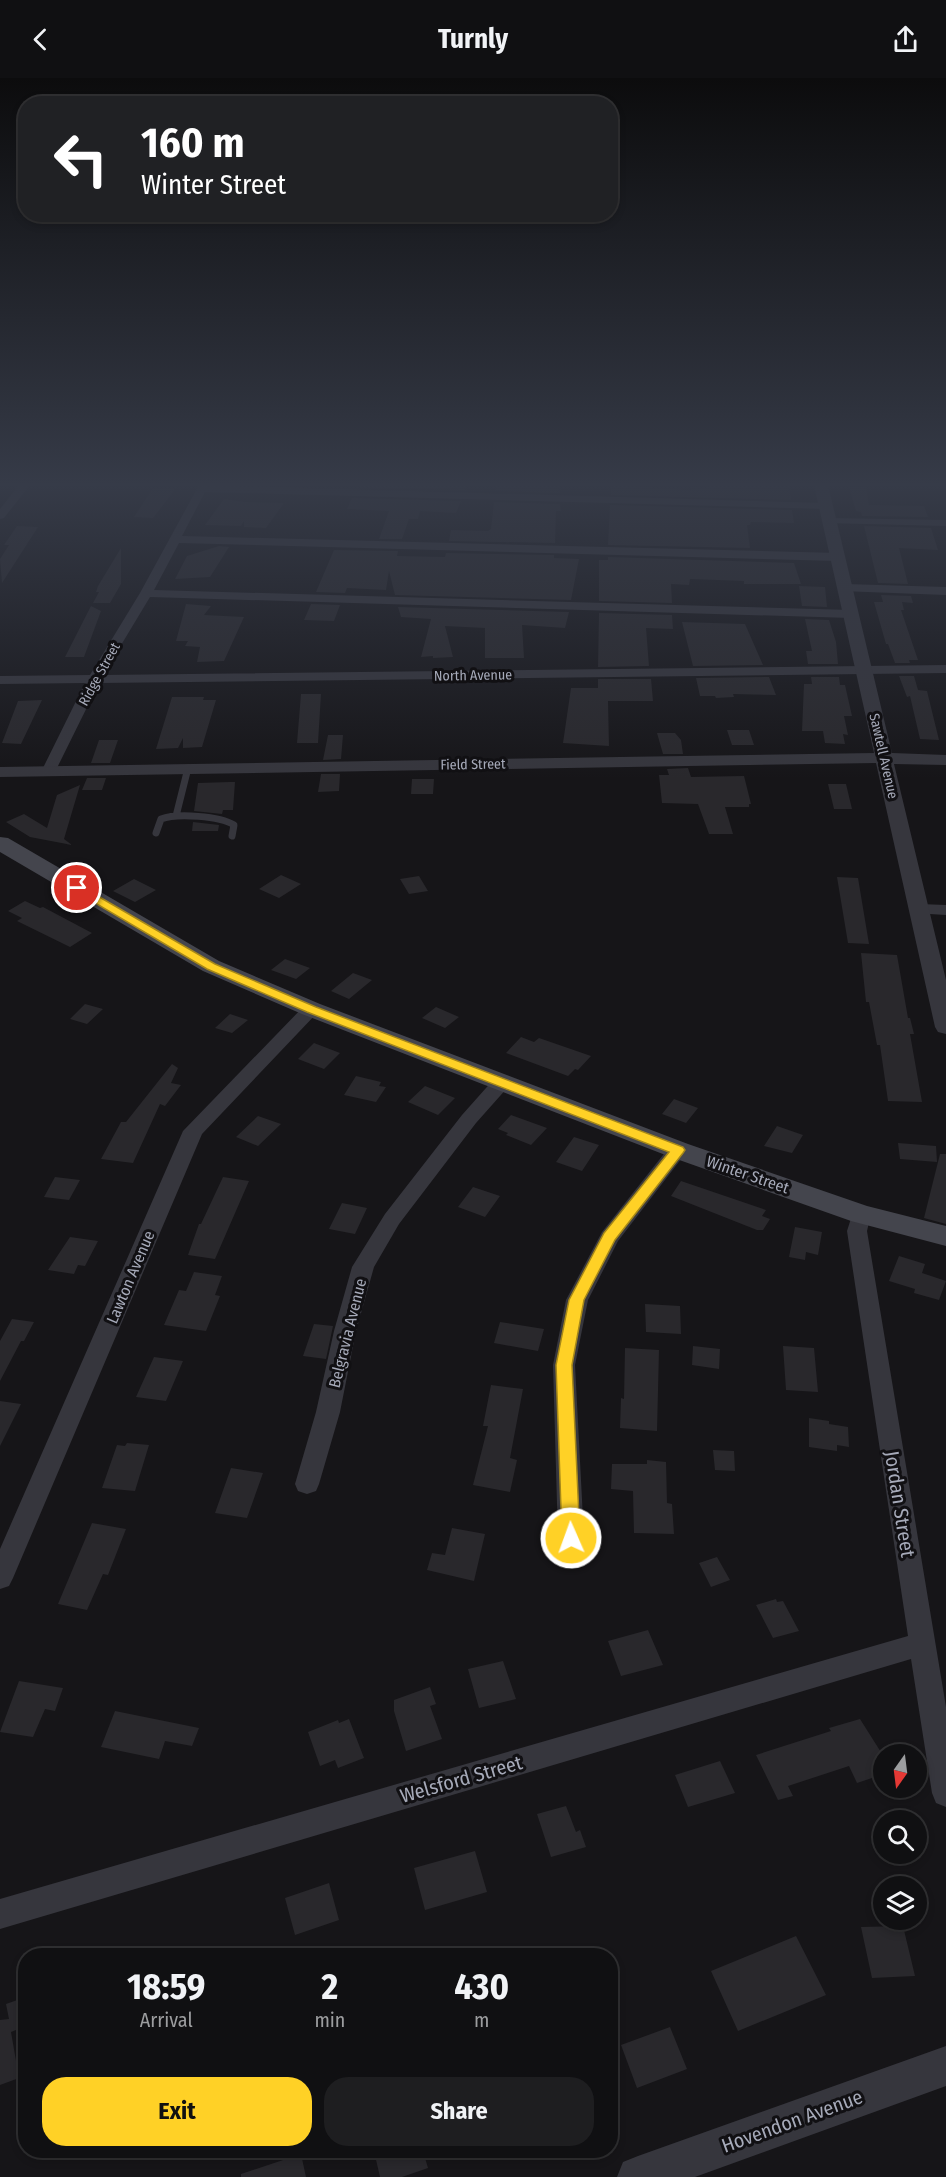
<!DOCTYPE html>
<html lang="en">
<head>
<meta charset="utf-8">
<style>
  :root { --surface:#101012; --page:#1e1e20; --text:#f1f3f6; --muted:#9c9d9f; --line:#303032; --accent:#ffd126 }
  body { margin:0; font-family:"Fira Sans Condensed",sans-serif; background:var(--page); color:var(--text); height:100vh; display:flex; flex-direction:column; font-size:22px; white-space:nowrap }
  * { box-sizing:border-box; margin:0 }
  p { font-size:20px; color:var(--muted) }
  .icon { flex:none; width:33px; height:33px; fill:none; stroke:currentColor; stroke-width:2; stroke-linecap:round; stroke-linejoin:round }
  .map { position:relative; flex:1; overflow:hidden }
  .panel { position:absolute; left:18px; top:1870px; width:600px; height:210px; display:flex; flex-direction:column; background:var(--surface); border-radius:24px; box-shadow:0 3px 9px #0003,0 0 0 2px var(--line) }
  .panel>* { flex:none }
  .hud { position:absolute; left:18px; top:18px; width:600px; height:126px; border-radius:24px; box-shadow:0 3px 9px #0003,0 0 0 2px var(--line); background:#202124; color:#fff; overflow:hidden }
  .needle { width:39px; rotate:194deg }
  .tools { position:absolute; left:873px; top:1666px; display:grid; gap:12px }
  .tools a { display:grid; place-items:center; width:54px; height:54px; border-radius:50%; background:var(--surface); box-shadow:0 3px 9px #0003,0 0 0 2px var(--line); font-size:30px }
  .pin { position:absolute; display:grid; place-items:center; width:51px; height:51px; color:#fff; margin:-26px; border:3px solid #fff; border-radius:50%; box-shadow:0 2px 6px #0007 }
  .me { position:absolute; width:66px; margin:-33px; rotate:358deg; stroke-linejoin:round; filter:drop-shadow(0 0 4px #0008) }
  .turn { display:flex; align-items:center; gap:21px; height:126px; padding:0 24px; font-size:27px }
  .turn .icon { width:78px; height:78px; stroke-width:2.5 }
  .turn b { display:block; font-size:42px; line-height:51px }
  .eta { display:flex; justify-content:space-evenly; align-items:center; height:102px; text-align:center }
  .eta b { font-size:36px; font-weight:700; line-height:42px }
  .primary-button { display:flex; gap:12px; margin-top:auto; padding:12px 24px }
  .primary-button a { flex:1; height:69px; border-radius:24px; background:var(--accent); color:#111; font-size:24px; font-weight:700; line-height:69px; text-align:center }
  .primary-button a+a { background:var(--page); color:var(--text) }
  header { display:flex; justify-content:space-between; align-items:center; height:78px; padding:0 24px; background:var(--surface); font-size:27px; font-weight:700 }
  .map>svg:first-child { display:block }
  .building { fill:#29282c }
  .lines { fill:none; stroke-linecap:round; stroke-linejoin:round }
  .service { stroke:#36363d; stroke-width:7 }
  .minor { fill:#36363d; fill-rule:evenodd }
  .tertiary { fill:#36363d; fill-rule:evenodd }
  .secondary { fill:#44454d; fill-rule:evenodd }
  .route { fill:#ffd126; stroke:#a68819; stroke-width:1.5 }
  .labels { text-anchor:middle; stroke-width:6; stroke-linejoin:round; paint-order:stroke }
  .far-street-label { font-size:14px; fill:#a6aab9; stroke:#111013 }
  .street-label { font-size:16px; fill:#a6aab9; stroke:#111013 }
  .near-street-label { font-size:20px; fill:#a6aab9; stroke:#111013 }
</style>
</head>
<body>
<header><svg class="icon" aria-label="back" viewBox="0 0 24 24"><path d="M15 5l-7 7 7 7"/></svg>Turnly<svg class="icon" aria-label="share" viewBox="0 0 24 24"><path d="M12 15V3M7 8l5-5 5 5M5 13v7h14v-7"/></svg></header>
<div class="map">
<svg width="946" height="2099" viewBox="0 0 946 2099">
  <rect width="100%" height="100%" fill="#161518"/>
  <path class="building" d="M359,407H467L465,412L358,409Z
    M496,407H559L560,415L495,413Z
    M611,407L691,412V409L707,410V407H789L791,422L611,417Z
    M849,409H866L869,427L924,428L928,439L862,438L861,434L856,433Z
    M153,410H174V413L153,440L134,439Z
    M352,420L461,423L456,435L420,433L418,441H409L402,461H379L389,433L347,431Z
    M224,421L245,424L284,425L266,450L244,449V443L241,448L205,447Z
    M494,424L560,426L561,433H556L555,465L449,463L451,452L488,453L491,451Z
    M610,427L792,432L794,445L751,444L750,447H747L750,470L608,467Z
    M17,448L38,449L2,505L0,481L9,467H4Z
    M864,448L931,450L938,472L899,470L908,506L878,505Z
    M219,468L229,469L210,499L175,501L187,478Z
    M121,470V506L110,525H93L99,514H96L98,508Z
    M334,472L398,473L397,478L445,479L446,475L554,477V480L579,481L571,522L395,517L389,493L386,512L347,510L345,515L316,514Z
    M608,479L794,485L801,506H744V503L690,501L689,507L671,506L672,525L599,523V482H608Z
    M799,508L825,509L827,529L802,528Z
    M881,517L911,518L913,525L902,524L904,532H901L918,582H909L910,585H895L888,566H886L874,524H883Z
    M186,526L211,528L204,537L244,539L224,583L197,584L200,569L185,568L188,563H176Z
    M311,526L340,527L334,543L304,542Z
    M91,528L101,533L84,579H65Z
    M398,529L569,534L565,550L522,547L524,580H485V550L445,548L453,579L433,580V578L421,579L431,541L401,539Z
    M599,535L672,537L673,551L646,550L649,588L598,589Z
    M805,541L829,542L836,564L838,586H808L806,573H812Z
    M682,544L745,546L763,587L693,588Z
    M899,598H914L918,612L927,613L939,662L920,661L910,618L907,619Z
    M769,599L776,617L733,616L734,619L716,620L715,618H700L696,600Z
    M811,599H839L840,607H845L852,638H844L848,657L843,656L845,666L825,665L823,653H802L804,606H812Z
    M598,601H651L653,623H608L609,668L563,665L571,610H598Z
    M301,616H321L318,665H297Z
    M172,619H204L203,622H216L202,669L183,670V660L178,670L156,671Z
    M42,622L21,666L2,665L18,623Z
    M727,652H749L754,667H732Z
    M657,655H675L681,662L683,676H663Z
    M328,657H343L341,681L323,682Z
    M99,662H118L110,685H91Z
    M688,690L691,699L744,698L751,726H749V729H725L733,756H709L698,726L662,725L659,697H669L667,691Z
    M321,696H340L339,713L318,714Z
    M87,700H106L102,712H82Z
    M412,701H434L433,716H411Z
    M230,704H235L233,732H223L222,736L194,733L198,705Z
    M828,706H846L852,731H834Z
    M80,707L64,761L72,767L30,759L6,744L24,736L47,750L57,717Z
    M193,744L219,747L218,753H192Z
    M281,797L301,806L279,820L259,811Z
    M419,798L428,813L409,816L400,801Z
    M837,799L858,800L869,866L848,865Z
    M134,801L156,812L135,824L113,813Z
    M25,823L40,830L43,829L92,855L70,869L17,843L22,840L8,833Z
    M861,875L897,877L908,940H910L914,956H910L922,1024L888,1023L880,967H877L869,924H866Z
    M285,881L310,890L296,901L271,892Z
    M353,895L372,902L349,921L331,913Z
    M85,926L103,931L87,946L70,941Z
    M436,929L459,939L445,950L422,940Z
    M230,936L248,942L232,955L215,950Z
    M521,959L534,964L539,960L591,978L578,992L575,991L568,998L506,975Z
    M314,965L340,975L324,991L298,981Z
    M172,986L178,990L171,1005L181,1007L165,1028L160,1026L133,1085L101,1081L121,1044H126Z
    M356,998L381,1004L379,1008L386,1009L376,1024L344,1017Z
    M425,1008L455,1020L438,1037L408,1024Z
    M674,1021L698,1030L686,1045L662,1036Z
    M511,1037L547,1050L531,1067L506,1057L508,1055L498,1051Z
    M258,1038L281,1046L258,1068L236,1059Z
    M777,1048L803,1057L792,1075L764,1068Z
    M574,1059L599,1067L582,1093L556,1084Z
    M898,1065L936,1068L937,1084L900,1081Z
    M940,1076H946V1146L924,1140Z
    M55,1099L80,1102L69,1122L44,1119Z
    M223,1099L249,1103L215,1181L188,1177L199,1146H201Z
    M681,1103L766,1132L762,1138L770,1141L763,1152H757L671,1118Z
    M473,1109L500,1118L485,1139L458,1129Z
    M342,1125L367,1130L355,1156L329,1151Z
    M795,1149L822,1154L818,1177L806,1174L805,1182L789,1179Z
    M70,1159L98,1163L85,1188L78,1187L74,1196L48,1192Z
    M899,1178L925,1186L922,1195L946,1203L939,1222L914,1215L915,1211L889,1203Z
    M194,1194L222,1198L215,1217L220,1218L206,1253L164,1247L179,1212L186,1213Z
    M645,1226L680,1228L681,1256L646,1254Z
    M12,1241L34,1244L24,1263H21L0,1303V1263Z
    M500,1244L544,1251L538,1273L494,1265Z
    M314,1246L333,1248L326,1281L303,1278Z
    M693,1268L720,1271L719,1291L692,1287Z
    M783,1268L814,1270L818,1314L786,1312Z
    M625,1270L659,1272L657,1353L620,1350L621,1320L624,1321Z
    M154,1279L183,1283L166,1323L136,1319Z
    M491,1307L523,1311L510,1380L517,1382L510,1414L473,1407L488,1348H483Z
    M0,1323L21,1326L0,1368Z
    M809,1340L829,1343V1346L848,1349L849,1369L837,1367V1373L809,1369Z
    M127,1365L149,1367L135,1413L102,1410L117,1367L125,1368Z
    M713,1372L734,1373L735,1393L715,1392Z
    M647,1382L666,1384L667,1425L672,1426L674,1456L634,1455L633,1413L611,1411L612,1386H647Z
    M231,1390L263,1395L247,1440L215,1435Z
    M92,1445L126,1451L108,1497L103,1496L87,1532L58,1526Z
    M452,1450L485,1456L474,1503L427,1492L432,1475L445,1477Z
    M717,1479L730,1502L711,1509L699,1485Z
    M776,1521L777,1524L783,1523L799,1553L773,1560L756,1527Z
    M648,1552L663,1587L621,1598L608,1563Z
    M503,1583L516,1621L479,1630L468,1591Z
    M19,1603L63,1610L55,1633L45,1631L33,1659L0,1654Z
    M430,1609L436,1626L430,1628L442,1661L406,1673L394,1633V1622Z
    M115,1633L199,1650L192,1668L165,1663L159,1681L101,1669Z
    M349,1641L364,1680L338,1690L335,1682L320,1688L308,1654L338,1642L339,1645Z
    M860,1641L884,1679V1696L857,1705L849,1688L788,1708L793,1718L778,1722L756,1677L831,1653L829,1650Z
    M720,1683L735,1715L688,1729L675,1697Z
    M566,1728L576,1754L580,1752L586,1769L551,1779L537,1736Z
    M475,1773L487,1814L425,1832L414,1790Z
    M329,1805L339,1842L295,1857L285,1820Z
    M903,1848L915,1898L872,1900L861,1849Z
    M796,1858L826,1917L738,1953L711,1893Z
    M26,1919V1948L11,1954L19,2000L0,2007V1942L9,1941L6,1926Z
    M670,1949L687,1991L637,2010L621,1967Z
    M374,2073H423L428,2090L402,2099H380Z
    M301,2076L306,2099H241V2096Z"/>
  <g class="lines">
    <path class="service" d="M176,738L188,690
      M156,755L161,741C177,735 220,738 234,747L232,758"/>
    <path class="minor" d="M19,407H30L4,440L0,441V431Z
      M199,407L826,425L832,428L826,431L205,414L182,458L838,475L844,479L838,483L179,465L154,512L851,532L857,536L851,540L150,519L103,597L946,587V595L99,605L56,692L54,695H44L42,692L85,605L0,606V598L90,597L140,515Z
      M829,440L946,442V448L825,445L823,443Z
      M845,506L946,509V517L841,513L839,510Z
      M919,826L946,827V837L913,835L911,831Z
      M311,926L317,927L320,931L317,935L202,1056L13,1500L9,1508L0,1511V1471L183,1053L305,927Z
      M501,999L508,1001L510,1005L508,1009L476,1045L399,1146L374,1189L356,1253L340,1334L319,1406L316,1413L307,1416L298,1413L295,1406L316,1334L334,1253L352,1189L385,1136L462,1037L494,1001Z
      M678,1065L685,1067L688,1072L618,1163L588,1222L575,1287L584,1460L580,1467L571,1471L562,1467L558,1460L553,1287L566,1222L602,1154L671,1067Z
      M861,1129L868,1131L871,1136L867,1153L946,1629V1729L936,1725L932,1715L911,1581L0,1851V1821L908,1558L847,1153L854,1131Z"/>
    <path class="tertiary" d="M814,407H828L892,675L946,677V687L894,686L946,902V956L938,954L935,949L876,685L0,699V689L874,675Z
      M946,1968V2008L695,2099H617L623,2084L638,2078Z"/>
    <path class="secondary" d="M0,759L8,760L219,883L320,926L688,1066L867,1128L946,1148V1168L851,1143L668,1078L302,936L203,893L0,774Z"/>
  </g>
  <linearGradient id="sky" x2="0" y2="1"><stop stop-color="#0c0c0d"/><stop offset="0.58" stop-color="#363b48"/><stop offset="1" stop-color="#363b48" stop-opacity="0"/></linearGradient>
  <rect width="946" height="701" fill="url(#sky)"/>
  <path class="route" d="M77,806L215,886L316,929L683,1069L685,1072L683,1075L615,1162L584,1222L572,1287L580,1460L577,1465L571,1467L565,1465L562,1460L556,1287L569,1222L604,1155L669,1074L307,934L207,891L73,812L71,810Z"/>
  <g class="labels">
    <g class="far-street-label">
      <text transform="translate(99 596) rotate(-61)" y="5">Ridge Street</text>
      <text transform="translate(473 597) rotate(-1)" y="5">North Avenue</text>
      <text transform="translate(884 678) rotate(77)" y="5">Sawtell Avenue</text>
      <text transform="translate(473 686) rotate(-1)" y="5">Field Street</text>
    </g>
    <g class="street-label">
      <text transform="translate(748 1096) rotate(19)" y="6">Winter Street</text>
      <text transform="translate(130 1199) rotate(-67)" y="6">Lawton Avenue</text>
      <text transform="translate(347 1255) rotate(-76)" y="6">Belgravia Avenue</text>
    </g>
    <g class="near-street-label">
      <text transform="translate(900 1426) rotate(81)" y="7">Jordan Street</text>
      <text transform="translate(461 1701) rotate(-16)" y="7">Welsford Street</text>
      <text transform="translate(792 2043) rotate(-20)" y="7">Hovendon Avenue</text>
    </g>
  </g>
</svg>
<div class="tools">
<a><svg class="needle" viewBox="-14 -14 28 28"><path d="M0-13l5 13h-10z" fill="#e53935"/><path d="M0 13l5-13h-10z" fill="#9c9d9f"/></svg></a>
<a><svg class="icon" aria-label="search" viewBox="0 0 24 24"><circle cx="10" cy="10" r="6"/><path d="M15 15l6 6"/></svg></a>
<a><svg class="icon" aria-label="layers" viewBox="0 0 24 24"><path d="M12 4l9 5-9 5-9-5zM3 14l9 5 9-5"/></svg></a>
</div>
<div class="pin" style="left:77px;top:810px;background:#d93025"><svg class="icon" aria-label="arrive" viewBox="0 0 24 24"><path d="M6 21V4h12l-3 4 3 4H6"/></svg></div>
<svg class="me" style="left:571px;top:1460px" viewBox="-20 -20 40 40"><circle r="17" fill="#ffd126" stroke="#fff" stroke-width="3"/><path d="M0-11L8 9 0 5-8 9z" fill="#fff"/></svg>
<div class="hud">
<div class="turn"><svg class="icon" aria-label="left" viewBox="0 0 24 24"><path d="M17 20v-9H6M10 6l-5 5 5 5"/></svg><div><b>160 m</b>Winter Street</div></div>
</div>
<section class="panel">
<div class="eta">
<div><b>18:59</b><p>Arrival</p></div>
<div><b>2</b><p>min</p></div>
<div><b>430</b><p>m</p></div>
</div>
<div class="primary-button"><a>Exit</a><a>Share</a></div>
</section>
</div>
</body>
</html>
